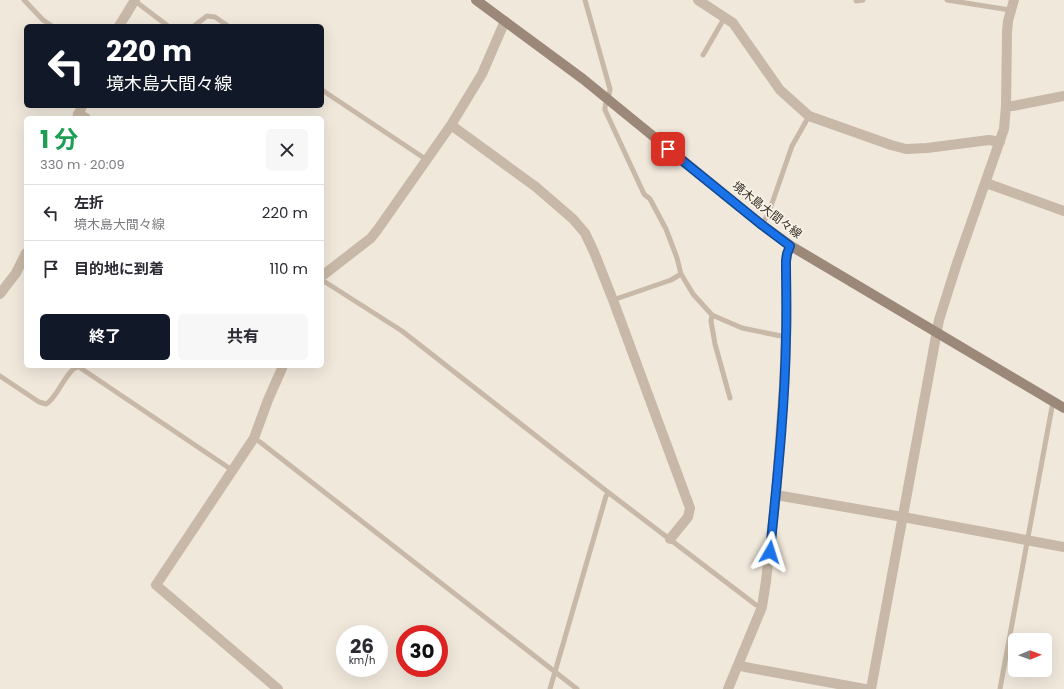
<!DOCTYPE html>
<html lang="ja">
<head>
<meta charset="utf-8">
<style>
  :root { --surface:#fff; --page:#f7f7f7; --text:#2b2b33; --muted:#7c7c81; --line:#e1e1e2; --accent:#111827 }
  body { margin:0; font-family:Poppins,"Noto Sans JP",sans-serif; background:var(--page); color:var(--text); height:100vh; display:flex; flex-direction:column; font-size:15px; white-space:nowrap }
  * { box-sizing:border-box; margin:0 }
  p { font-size:13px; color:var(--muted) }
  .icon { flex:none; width:22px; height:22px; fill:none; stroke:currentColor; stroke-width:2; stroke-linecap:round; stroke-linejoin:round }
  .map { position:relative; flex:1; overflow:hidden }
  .side { position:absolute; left:24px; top:116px; width:300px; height:252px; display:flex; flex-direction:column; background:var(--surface); border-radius:6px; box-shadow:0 4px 16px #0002 }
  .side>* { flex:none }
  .banner { position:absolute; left:24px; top:24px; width:300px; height:84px; border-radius:6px; box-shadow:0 4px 16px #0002; background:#111827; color:#fff; overflow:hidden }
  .needle { width:26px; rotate:89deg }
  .buttons { position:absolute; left:1008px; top:633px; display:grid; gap:8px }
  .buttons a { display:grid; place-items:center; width:44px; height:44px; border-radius:6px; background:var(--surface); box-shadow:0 4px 16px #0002; font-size:20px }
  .speed { position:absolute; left:336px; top:625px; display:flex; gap:8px; font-size:20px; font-weight:700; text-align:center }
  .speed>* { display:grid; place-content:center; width:52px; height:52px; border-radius:50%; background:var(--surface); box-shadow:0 4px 16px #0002; line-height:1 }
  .speed small { font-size:10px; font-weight:400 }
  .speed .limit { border:6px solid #d22; background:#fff; color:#111 }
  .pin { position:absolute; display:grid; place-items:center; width:34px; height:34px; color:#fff; margin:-17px; border-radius:8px; box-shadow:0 2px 6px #0006 }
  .me { position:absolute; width:44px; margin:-22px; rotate:6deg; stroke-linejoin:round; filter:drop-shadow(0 0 3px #0008) }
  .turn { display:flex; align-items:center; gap:14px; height:84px; padding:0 16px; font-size:18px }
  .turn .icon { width:52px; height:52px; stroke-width:2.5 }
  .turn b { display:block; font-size:28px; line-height:34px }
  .round { display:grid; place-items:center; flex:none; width:42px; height:42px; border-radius:6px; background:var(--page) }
  .overview { display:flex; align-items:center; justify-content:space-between; height:68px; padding:0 16px }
  h1 { font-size:24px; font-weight:700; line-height:30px; color:#1e9e55 }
  .primary-button { display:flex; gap:8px; margin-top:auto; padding:8px 16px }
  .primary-button a { flex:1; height:46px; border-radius:6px; background:var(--accent); color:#fff; font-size:16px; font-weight:700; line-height:46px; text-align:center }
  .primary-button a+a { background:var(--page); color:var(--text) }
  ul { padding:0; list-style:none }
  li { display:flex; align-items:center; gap:12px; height:56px; padding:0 16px; border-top:1px solid var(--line) }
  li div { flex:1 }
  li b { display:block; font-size:15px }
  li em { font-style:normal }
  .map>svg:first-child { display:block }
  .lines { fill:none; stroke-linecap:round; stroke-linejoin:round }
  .service { stroke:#c8b8a7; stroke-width:5 }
  .minor { stroke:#c8b8a7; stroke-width:10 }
  .tertiary { stroke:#c8b8a7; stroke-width:10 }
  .secondary { stroke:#9b8879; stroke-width:10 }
  .route-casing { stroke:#114b97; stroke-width:10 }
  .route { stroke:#1a73e8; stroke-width:7 }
  .labels { text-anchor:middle; stroke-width:3.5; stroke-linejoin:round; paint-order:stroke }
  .street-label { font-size:12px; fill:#352d27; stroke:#f8f2e7 }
</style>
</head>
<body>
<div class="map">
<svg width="1064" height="689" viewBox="0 0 1064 689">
  <rect width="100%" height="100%" fill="#f0e8db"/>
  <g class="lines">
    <path class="service" d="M24,0L43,20L52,26
      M585,0L610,89C610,97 604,102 605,110L644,194L650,199L666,229L677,258L681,274L693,294L712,315L742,328L786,337
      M947,0L1010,10
      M135,1L168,26
      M856,1L863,0
      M194,26L207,16L215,17L228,26
      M703,55L725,17
      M322,90L427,160
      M762,225L769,212L792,146L809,116
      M322,280L402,331L609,493L756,605L762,607
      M613,300L671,280L681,274
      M712,315L711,321L715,344L730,398
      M0,376L39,402L46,404C58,398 67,367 79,367L232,470
      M254,438L260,442L577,689
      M550,689L606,496L609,493
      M1000,689L1052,407L1055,402"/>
    <path class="minor" d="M698,0L733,23L780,90L809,116L891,145L906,149L927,148L989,140L1000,142
      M1006,106H1013L1064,96
      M78,114L86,118
      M451,125L536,187L573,219L585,233L594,252L613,300L690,508L688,517L670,539
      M986,183L1064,211
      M322,276L371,238L378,229L451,125L482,74L505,21
      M776,495L903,517L1064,547
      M739,665L745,667L865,689
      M278,689L156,585L254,438L268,400L283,366
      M728,689L762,607L766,581L776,495L784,385L786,337V261L787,253L791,246
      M871,689L939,320L957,263L1004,129L1006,106L1007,32L1008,21L1014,0"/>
    <path class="tertiary" d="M119,26L135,0
      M77,118L82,106
      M0,294L16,273L26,253"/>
    <path class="secondary" d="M476,0L583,79L762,225L791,246L1064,408"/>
  </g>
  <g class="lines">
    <g class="route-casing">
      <path id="route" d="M668,149L762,225L790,246L787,254L786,261C786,286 787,311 786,337C785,408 777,481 770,552"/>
    </g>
    <use href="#route" class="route"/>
  </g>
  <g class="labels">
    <g class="street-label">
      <text transform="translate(767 210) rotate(38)" y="4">境木島大間々線</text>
    </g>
  </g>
</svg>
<div class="buttons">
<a><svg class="needle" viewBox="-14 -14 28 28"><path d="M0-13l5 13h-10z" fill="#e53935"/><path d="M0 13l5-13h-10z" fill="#7c7c81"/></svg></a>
</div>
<div class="speed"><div>26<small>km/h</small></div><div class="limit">30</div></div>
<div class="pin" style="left:668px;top:149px;background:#d93025"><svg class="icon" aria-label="arrive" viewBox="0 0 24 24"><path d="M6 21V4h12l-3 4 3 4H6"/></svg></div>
<svg class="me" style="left:770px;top:552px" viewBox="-20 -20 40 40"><path d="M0-17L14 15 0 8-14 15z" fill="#1a73e8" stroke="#fff" stroke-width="4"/></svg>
<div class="banner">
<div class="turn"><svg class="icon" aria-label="left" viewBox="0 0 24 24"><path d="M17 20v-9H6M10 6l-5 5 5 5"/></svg><div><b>220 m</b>境木島大間々線</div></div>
</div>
<section class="side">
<div class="overview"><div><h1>1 分</h1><p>330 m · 20:09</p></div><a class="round"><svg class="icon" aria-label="close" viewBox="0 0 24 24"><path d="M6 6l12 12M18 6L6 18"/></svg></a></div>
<ul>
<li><svg class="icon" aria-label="left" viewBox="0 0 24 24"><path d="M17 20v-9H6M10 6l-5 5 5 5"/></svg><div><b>左折</b><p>境木島大間々線</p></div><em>220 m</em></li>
<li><svg class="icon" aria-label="arrive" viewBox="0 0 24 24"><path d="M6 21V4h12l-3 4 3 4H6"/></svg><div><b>目的地に到着</b></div><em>110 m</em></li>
</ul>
<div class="primary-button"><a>終了</a><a>共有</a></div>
</section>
</div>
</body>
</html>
